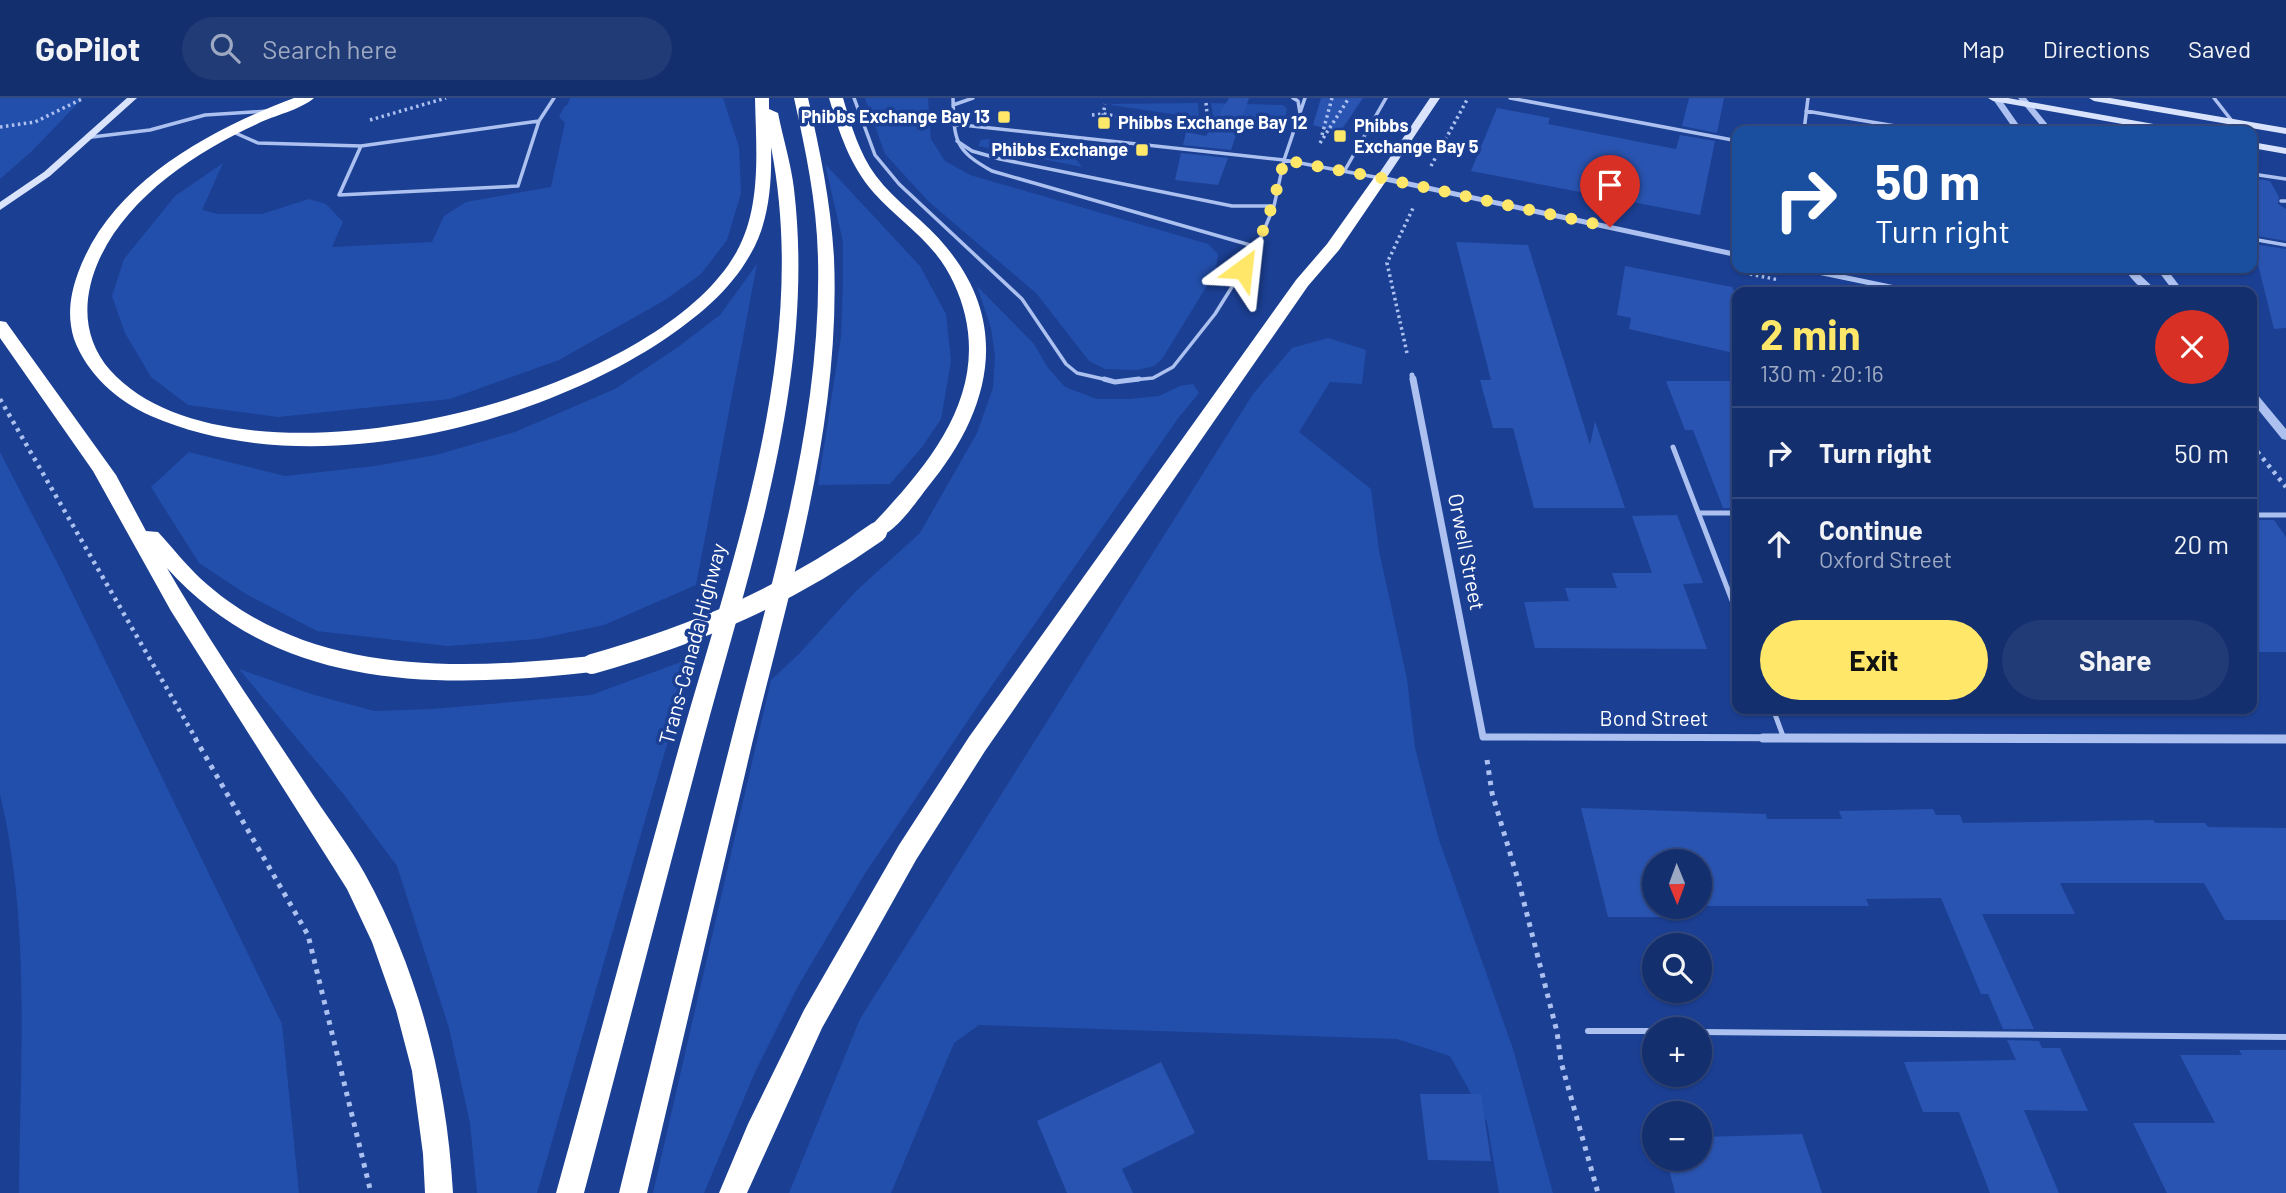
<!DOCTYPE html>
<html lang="en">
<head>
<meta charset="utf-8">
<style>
  :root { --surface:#142f6e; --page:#213b76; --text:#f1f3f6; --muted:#9da9c2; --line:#334a81; --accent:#ffe76a }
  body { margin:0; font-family:Barlow,sans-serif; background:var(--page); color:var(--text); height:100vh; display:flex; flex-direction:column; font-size:26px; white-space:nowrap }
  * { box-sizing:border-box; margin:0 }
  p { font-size:23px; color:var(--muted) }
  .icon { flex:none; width:38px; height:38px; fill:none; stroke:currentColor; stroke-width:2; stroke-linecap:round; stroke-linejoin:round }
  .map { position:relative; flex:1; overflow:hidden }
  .panel { position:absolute; left:1732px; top:189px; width:525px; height:427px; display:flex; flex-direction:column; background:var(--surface); border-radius:14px; box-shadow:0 2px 5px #0004,0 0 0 2px var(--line) }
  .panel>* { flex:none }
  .hud { position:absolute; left:1732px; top:28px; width:525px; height:147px; border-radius:14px; box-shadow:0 2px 5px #0004,0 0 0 2px var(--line); background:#1a4fa0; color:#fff; overflow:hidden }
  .needle { width:46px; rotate:179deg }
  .tools { position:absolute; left:1642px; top:751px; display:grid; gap:14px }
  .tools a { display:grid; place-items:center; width:70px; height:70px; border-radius:50%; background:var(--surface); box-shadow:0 2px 5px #0004,0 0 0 2px var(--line); font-size:35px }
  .pin { position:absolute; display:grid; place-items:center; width:60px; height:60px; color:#fff; margin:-72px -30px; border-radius:50% 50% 50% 0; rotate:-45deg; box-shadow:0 0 7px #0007 }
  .pin .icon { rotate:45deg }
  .me { position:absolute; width:77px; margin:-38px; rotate:30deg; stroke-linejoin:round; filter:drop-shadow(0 0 5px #0008) }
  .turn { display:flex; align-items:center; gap:24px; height:147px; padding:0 28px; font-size:32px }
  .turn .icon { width:91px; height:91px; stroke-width:2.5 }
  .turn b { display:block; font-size:49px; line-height:60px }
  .round { display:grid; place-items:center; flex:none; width:74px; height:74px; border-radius:37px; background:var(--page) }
  .head { display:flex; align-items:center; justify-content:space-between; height:119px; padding:0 28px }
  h1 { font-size:42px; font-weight:700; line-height:52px; color:var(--accent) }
  .action { display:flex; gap:14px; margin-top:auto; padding:14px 28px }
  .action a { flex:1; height:80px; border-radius:42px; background:var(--accent); color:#111; font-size:28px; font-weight:700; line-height:80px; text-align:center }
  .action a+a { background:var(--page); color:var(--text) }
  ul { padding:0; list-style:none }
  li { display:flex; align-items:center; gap:21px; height:91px; padding:0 28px; border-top:2px solid var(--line) }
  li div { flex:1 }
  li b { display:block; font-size:26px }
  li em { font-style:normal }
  header { display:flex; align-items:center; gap:42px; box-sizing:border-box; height:98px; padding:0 35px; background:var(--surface); border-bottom:2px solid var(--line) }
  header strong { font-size:33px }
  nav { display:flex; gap:38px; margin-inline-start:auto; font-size:24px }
  .search { width:490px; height:63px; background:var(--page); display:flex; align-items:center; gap:18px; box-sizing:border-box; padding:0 24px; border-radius:38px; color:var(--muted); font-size:26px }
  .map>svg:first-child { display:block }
  .green { fill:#234fac }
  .building { fill:#2a54b1 }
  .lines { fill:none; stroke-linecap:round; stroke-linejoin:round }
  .path-far2 { stroke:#acc1ef; stroke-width:3.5; stroke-dasharray:2.5 3.5; stroke-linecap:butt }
  .path-far1 { stroke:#acc1ef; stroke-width:4.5; stroke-dasharray:3.5 5; stroke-linecap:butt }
  .path { stroke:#acc1ef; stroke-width:5; stroke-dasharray:4.5 6; stroke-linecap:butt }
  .service-far2 { stroke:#acc1ef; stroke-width:3.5 }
  .service-far1 { stroke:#acc1ef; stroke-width:5 }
  .service { stroke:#acc1ef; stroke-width:6 }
  .minor-far2 { stroke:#acc1ef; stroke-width:5 }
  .minor-far1 { stroke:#acc1ef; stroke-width:7 }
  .minor { stroke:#acc1ef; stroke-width:9 }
  .tertiary { fill:#acc1ef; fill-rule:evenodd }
  .secondary { fill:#d9e3fb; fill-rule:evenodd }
  .motorway { fill:#fff; fill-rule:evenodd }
  .motorway-bridge { stroke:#fff; stroke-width:20 }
  .route { stroke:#ffe76a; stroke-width:12; stroke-dasharray:0 21.6 }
  .poi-dot { fill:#ffe76a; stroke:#1b3f93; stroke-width:2.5 }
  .labels { text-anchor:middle; stroke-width:7; stroke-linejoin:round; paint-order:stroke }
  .far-poi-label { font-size:18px; font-weight:bold; fill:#fff; stroke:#1b3f93; text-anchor:end }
  .street-label { font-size:21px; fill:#fff; stroke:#1b3f93 }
</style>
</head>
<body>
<header>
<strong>GoPilot</strong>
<div class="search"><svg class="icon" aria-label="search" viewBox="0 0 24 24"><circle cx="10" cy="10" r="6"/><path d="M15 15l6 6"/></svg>Search here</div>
<nav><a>Map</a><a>Directions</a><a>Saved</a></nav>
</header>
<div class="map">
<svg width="2286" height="1095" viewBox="0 0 2286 1095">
  <rect width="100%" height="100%" fill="#1b3f93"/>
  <path class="green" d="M0,0H83L32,53L0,81Z
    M570,0H723L739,49L741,95L727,142L701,176L665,202L559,262L450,301L278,319L188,307L151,279L125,235L112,198L124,161L175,98L223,65L202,112L218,116H262L309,101L326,106L343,124L332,149L432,144L444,118L466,104L551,89L565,25L559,19L564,9L568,6Z
    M865,0H928L931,41L945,63L970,77L1208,146L1218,156L1216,173L1162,261L1154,268L1138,272L1105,271L1089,263L1037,196L929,104L885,56Z
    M1198,5L1199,20L1111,7L1112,6Z
    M1211,5L1283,7L1287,11L1283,34L1214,23Z
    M987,41L1068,51L1082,69L978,48L981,42Z
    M825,66L920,168L946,216L951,263L941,321L922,349L890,386L818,387L841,239L843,187V144Z
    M757,166L696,487L604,527L538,541L448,548L317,533L246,496L199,465L151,389L189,354L285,378L375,368L436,357L515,334L615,291L678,249L720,217Z
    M977,188L1034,246L1048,270L1065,289L1097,301H1130L1159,298L1180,288L1193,286L1199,295L1179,319L981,603L864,777L798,888L755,974L704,1095H653L771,582L799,556L856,493L920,435L977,335L993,290L995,258L991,230Z
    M1328,240L1366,252L1362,286L1330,284L1299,334L1371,391L1379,453L1407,581L1415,650L1438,739L1513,951L1553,1095H1499L1487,1024L1450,958L1397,941L979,927L954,945L891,1095H789L860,921L1253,296L1292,250Z
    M0,354L62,474L282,926L299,1095H19C20,963 31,825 0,696Z
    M692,560L537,1095H477L470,1025L449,930L397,768L345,698L239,571L311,596L374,613L433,611L591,597Z"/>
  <path class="building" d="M1229,0H1249L1231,52L1183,47L1186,34L1206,38Z
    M1321,0H1363L1340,34L1313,27Z
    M1689,0H1724L1717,35L1682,28Z
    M1497,10L1550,20L1548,26L1676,51L1680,37L1715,43L1700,117L1471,73Z
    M1181,55L1228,60L1218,87L1175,82Z
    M2252,80L2270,83L2279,99L2278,106L2286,111V143L2252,137Z
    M1456,144L1528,147L1590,347L1595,323L1625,410H1534L1513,330H1493L1480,282H1491Z
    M2253,146L2286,151V230L2274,231Z
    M1625,168L1732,189L1738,201V256L1629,231L1631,220L1617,217Z
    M1666,283H1738V410H1723L1693,332H1685Z
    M1677,417L1703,485L1683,486L1707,551L1535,550L1524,504L1569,503L1565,490H1617L1612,475H1652L1632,418Z
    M2252,422H2274L2286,439V554H2252Z
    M1581,710L1766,716L1767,721H1842L1839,713L1933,711L1936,717H1960L1963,725L2153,722L2155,725H2205L2208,729L2286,730V822H2225L2204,785H2060L2075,816H1982L2034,931H2003L1988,896H1981L1941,800L1866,801L1869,808H1699V763H1654V808H1663L1666,819H1608Z
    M2007,942L2039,943L2042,950H2060L2088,1013L2024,1012L2059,1095H1990L1959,1014H1923L1904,964L2016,962Z
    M2239,952H2286V1095H2167L2133,1025H2215L2180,957H2242Z
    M1161,964L1195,1035L1122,1071L1133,1095H1067L1037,1023Z
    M1420,996H1481L1491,1063L1428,1062Z
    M1802,1036L1822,1095H1675L1666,1060H1699V1039Z"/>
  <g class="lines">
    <path class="path-far2" d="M1206,5L1208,27
      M1092,17L1104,16L1132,21
      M1103,18L1105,6
      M370,22L446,0
      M1189,27L1243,33
      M0,29L35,24L84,0
      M1322,37L1332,0
      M1320,45L1349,0
      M1431,68L1468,0
      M1750,176L1779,182
      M1407,255L1387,165L1414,108"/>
    <path class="path-far1" d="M0,301L196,641
      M2252,347L2286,389"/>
    <path class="path" d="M195,640L308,837L371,1095
      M1487,662L1492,695L1519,785L1557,934L1561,964L1598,1095"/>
    <path class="service-far2" d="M854,0L875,57L899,86L1022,201L1066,266L1077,275L1112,283
      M953,0C954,42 954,52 992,73L1257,149
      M1293,0L1298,3L1300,15
      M1510,0L1738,43
      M2214,0L2232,23
      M953,7L973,0
      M1806,13L1925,33
      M953,26L1284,62L1380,80
      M1804,33L1808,0
      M233,34L258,45L361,48L539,23
      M92,39L150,32L205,17L268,13
      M957,43L972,53L1000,61L1232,108H1274
      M361,48L339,97L518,88L539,23L554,0
      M1345,72L1386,0
      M2252,76L2286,81
      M2281,103H2286
      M2252,141L2286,147
      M1122,283L1153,280L1173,269L1215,216L1257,149L1274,108L1284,62L1305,0"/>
    <path class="service-far1" d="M1104,281L1115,284L1139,281
      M1673,349L1738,518
      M1699,415H1738
      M2252,417H2286
      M1773,611L1783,638"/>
    <path class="service" d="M1588,933H1654
      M1699,934L2286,939"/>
    <path class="minor-far2" d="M1381,80L1738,157
      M1799,170L1914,194
      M1412,277L1413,283"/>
    <path class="minor-far1" d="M1413,281L1483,639L2286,641"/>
    <path class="minor" d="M1763,640L2286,641"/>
    <path class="tertiary" d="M1992,0H2000L2023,33H2015Z
      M2018,0H2026L2053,33H2045Z
      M2123,170H2133L2158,194C2140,194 2134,183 2123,170Z
      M2156,170H2166L2184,194H2174Z
      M2252,294L2256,295L2286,331V342L2282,341L2252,304Z"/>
    <path class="secondary" d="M127,0H137L50,78L0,112V104L44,74Z
      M1430,0H1440L1385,82H1377L1376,80Z
      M1988,0H2008L2176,30L2181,33H2162L1993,3Z
      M2089,0H2110L2286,30V36L2094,3Z
      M2252,44L2286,50V56L2252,50Z"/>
    <path class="motorway" d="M294,0H314C300,12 275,17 257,26C196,54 128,98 99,162C82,200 82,240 110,272C231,408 656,302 737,153C762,107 756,51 755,0H769V11L778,15C783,40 791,66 794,91C816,278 751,465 703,643C663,793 624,944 584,1095H556C598,944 639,792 681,642C735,452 810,248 771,49C772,86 769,125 750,157C729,194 696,220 662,243C527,332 305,385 151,318C117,303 87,276 74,241C67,218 70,197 78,175C111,84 210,32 294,0Z
      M794,0H808C820,53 831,105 834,160C841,325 790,489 752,646C717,796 682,946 647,1095H619C656,946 692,796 730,647C770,489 822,326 818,161C817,106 806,54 794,0Z
      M829,0H843C851,27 859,55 876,78C896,105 926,123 947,150C1013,230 988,317 927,390C916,404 889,445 870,439L867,434L870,429C926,370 985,303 965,217C960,195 949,172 935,155C917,133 893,116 874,95C850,68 839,34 829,0Z
      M1381,76L1388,80L1339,152L1308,188L985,653L916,762L822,930L747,1095H719L748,1026L804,912L899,747L969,639L1296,182L1327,146L1376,77Z
      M0,223L6,224L116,377L146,433L158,434C172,449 186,467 201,481C308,579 458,572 592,558L600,560L603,566L600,572L592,574C440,591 278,594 167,470C212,548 264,622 313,697C330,723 350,749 365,776C419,874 447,984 453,1095H425L423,1056L412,973L396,912L372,844L347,791L171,513L93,373L0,240Z"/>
    <path class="motorway-bridge" d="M592,566C698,536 786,498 877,434"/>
  </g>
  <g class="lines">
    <path class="route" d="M1243,171C1265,137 1275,101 1284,62L1381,80L1610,129"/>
  </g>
  <g class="poi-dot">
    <rect x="997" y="12" width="14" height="14" rx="3.5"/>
    <rect x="1097" y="18" width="14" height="14" rx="3.5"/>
    <rect x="1333" y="31" width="14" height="14" rx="3.5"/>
    <rect x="1135" y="45" width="14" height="14" rx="3.5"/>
  </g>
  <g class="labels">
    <g class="far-poi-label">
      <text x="990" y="25">Phibbs Exchange Bay 13</text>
      <text x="1118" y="31" text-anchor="start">Phibbs Exchange Bay 12</text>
      <text x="1354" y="34" text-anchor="start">Phibbs<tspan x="1354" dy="21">Exchange Bay 5</tspan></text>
      <text x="1128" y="58">Phibbs Exchange</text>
    </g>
    <g class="street-label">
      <text transform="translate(1466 454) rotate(79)" y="7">Orwell Street</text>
      <text transform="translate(693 546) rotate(-75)" y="7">Trans-Canada Highway</text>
      <text x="1654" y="628">Bond Street</text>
    </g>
  </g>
</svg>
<div class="tools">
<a><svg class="needle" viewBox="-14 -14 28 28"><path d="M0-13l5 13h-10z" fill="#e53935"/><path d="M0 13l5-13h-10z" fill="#9da9c2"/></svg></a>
<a><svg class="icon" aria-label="search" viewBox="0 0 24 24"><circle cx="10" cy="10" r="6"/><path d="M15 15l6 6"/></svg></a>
<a>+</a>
<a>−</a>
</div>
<div class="pin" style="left:1610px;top:129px;background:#d93025"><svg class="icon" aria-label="arrive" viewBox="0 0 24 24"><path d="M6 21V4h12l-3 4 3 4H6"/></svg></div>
<svg class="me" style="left:1243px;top:171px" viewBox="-20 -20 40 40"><path d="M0-17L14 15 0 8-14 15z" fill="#ffe76a" stroke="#fff" stroke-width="4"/></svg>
<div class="hud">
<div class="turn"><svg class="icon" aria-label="right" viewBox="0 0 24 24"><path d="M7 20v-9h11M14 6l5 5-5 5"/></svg><div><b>50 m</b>Turn right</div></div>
</div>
<section class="panel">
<div class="head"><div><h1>2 min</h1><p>130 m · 20:16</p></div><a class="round" style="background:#d93025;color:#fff"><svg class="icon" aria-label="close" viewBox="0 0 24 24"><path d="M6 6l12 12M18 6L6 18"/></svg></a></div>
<ul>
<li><svg class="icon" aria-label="right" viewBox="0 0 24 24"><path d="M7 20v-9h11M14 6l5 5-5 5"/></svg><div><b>Turn right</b></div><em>50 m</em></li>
<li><svg class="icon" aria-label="ahead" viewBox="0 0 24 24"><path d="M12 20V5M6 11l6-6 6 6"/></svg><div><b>Continue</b><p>Oxford Street</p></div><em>20 m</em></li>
</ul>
<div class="action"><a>Exit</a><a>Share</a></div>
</section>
</div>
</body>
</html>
